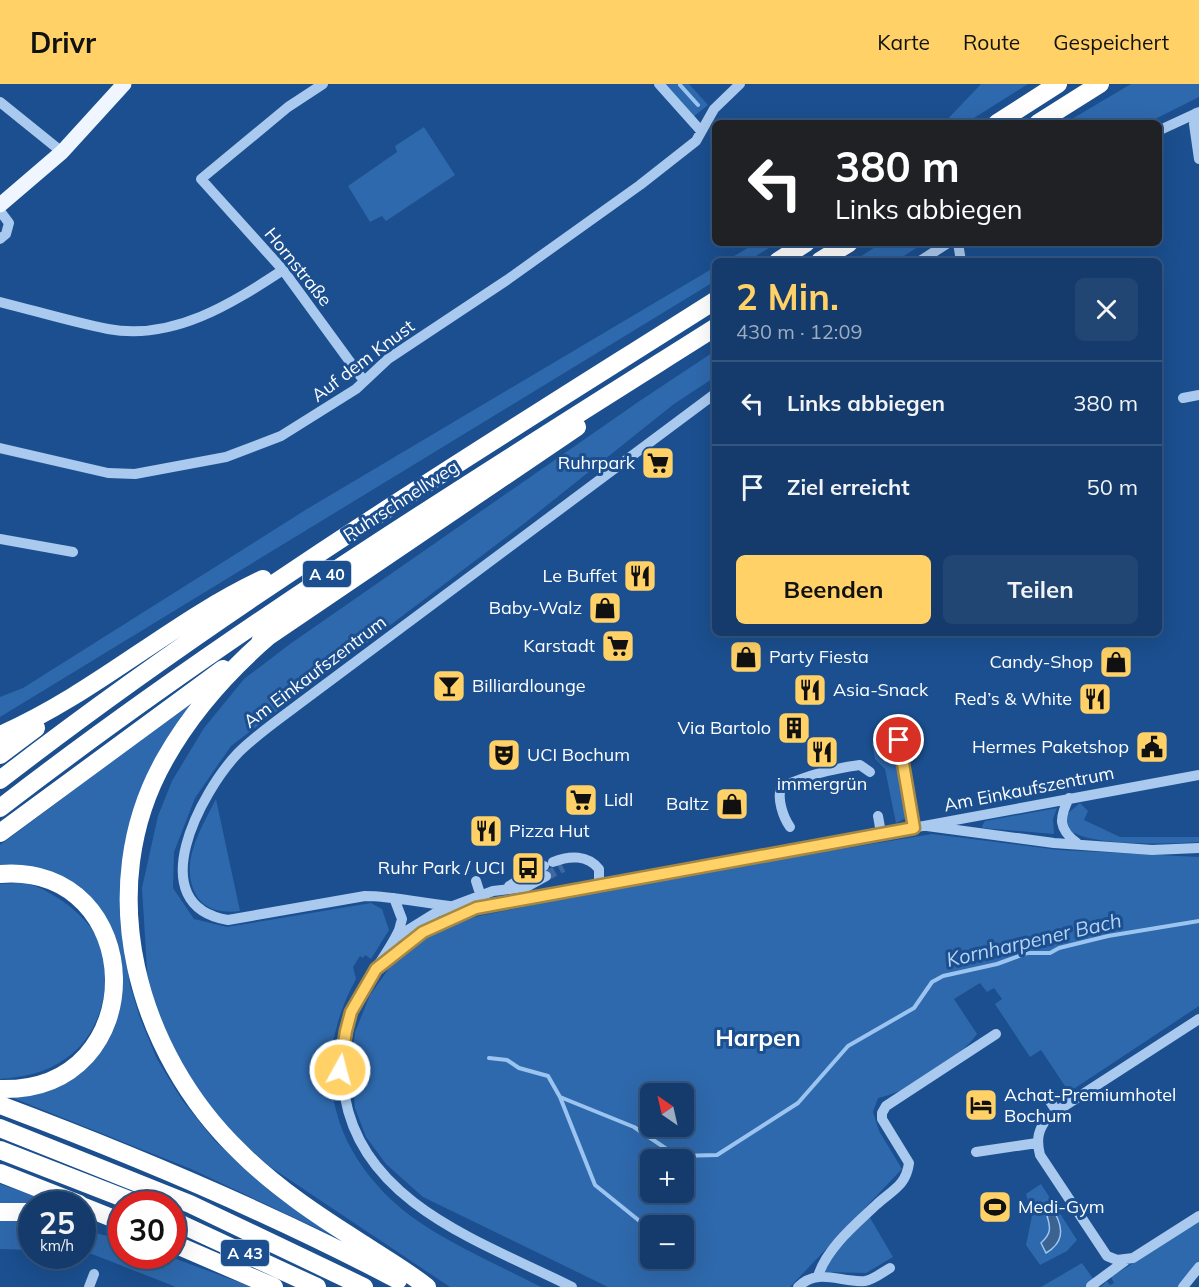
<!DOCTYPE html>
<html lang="de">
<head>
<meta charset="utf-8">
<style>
  :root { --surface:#143b6b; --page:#214673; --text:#f1f3f6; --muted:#9dadc1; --line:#33557e; --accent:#ffd166 }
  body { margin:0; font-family:Mulish,sans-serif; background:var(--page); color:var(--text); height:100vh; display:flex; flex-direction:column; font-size:22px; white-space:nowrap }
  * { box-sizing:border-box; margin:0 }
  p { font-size:20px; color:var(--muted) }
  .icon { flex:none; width:33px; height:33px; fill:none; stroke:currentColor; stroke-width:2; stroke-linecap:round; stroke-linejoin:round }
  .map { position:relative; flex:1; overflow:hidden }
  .panel { position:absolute; left:712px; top:174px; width:450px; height:378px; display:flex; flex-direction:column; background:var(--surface); border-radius:9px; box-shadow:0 6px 24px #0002,0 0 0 2px var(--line) }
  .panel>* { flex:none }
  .top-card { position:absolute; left:712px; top:36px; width:450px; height:126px; border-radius:9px; box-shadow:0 6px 24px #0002,0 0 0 2px var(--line); background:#202124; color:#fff; overflow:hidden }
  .needle { width:39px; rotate:326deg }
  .tools { position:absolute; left:640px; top:999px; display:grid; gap:12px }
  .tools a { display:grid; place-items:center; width:54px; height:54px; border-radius:9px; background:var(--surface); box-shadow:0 6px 24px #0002,0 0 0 2px var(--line); font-size:30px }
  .speed { position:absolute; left:18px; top:1107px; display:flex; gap:12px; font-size:30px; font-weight:700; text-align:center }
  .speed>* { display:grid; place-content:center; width:78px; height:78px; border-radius:50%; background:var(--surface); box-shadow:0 6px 24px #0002,0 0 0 2px var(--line); line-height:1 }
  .speed small { font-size:15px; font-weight:400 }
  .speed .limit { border:9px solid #d22; background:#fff; color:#111 }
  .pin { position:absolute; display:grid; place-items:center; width:51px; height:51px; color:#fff; margin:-26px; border:3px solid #fff; border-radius:50%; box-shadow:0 2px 6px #0007 }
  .me { position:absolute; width:66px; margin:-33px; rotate:7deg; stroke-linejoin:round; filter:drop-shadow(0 0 4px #0008) }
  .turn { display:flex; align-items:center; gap:21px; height:126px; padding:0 24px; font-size:27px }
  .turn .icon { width:78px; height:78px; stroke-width:2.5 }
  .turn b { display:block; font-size:42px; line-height:51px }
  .round { display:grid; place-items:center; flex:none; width:63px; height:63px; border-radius:9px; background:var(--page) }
  .head { display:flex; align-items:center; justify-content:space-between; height:102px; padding:0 24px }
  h1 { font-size:36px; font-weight:700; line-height:45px; color:var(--accent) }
  .cta { display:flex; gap:12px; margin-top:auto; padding:12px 24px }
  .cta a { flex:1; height:69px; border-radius:9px; background:var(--accent); color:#111; font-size:24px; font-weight:700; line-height:69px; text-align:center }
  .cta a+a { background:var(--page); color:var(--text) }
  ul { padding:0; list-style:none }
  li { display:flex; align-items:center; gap:18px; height:84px; padding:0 24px; border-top:2px solid var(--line) }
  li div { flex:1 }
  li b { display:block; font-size:22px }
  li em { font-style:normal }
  header { display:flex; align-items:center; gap:36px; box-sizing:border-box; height:84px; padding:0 30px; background:var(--accent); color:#111 }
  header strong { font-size:28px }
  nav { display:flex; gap:33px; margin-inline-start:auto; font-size:21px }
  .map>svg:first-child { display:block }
  .green { fill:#2e69ad; fill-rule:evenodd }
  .water { fill:#3c6290; stroke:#9cc4f0; stroke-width:1.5 }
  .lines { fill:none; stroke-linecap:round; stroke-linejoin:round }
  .stream { stroke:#9cc4f0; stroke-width:4 }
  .minor-tunnel { stroke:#3d69a0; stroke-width:10; stroke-dasharray:10 5; stroke-linecap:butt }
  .minor { stroke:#a9c9ee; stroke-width:10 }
  .major { stroke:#f0f6ff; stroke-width:15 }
  .highway { stroke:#fff; stroke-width:18 }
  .route-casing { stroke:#a68842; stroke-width:15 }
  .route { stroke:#ffd166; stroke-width:10 }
  .labels { text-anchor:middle; stroke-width:6; stroke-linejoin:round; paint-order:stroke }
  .shield { fill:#1b4f8f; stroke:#bbcadd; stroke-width:1.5 }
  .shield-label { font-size:16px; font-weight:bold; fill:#fff }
  .street-label { font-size:18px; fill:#fff; stroke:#1b4f8f }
  .poi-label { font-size:18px; fill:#fff; stroke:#1b4f8f; text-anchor:end }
  .water-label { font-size:20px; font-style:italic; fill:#b5d3f5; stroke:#1b4f8f }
  .district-label { font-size:24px; font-weight:bold; fill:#fff; stroke:#1b4f8f }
</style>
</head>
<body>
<header>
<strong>Drivr</strong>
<nav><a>Karte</a><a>Route</a><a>Gespeichert</a></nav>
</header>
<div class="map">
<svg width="1199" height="1203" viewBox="0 0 1199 1203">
  <rect width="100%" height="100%" fill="#1b4f8f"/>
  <path class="green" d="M664,0H689L708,21L693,33Z
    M981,0H1028L966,39H944Z
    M1131,0H1199V13L1147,39H1065Z
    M424,43L455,91L386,137L382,132L370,138L348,102L397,68L395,62Z
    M756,159H777L748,177H726Z
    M881,159H924L896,177H854Z
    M715,183V197L0,633V613L23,604L307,425Z
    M715,267V293L674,320L526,438L231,662L195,714L174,768L173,804L194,835L227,843L371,819L382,825L389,846L371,875L365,871L363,874L360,872L353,883L356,895C307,984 332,1073 412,1133C451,1161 499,1181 541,1203H450L269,1082L219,1037L179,982L149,917L142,804L158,732L172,697L204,644L244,595L290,560L641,316Z
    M200,612L162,671L121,838L130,901L140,934L157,975L182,1016L215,1057L247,1086L361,1165L191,1085L8,1012C170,996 155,776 0,782V761Z
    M872,659L894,666L907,723L906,734L896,739L885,685L875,675Z
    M216,715L240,827C225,829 207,827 198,814C177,782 201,745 216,715Z
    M1080,719L1088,727L1084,736L1120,753H1199V758C1171,760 1085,763 1067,744V730Z
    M1057,724L1053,735L1054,750L983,744L982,742L985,737Z
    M932,750L1059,766L1199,773V922L1069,1008L1041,966L1030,973L995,920L1002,915L994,904L987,908L980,899L954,915L977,950C958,976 909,1008 878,1014L873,1028L879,1047L902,1085L790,1203H608L423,1113L386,1080L366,1053L355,1024L351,978L355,948L370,911L395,876L423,854L448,841L479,832L656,796ZM651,1010H684V1042H651ZM651,1076H684V1108H651ZM651,1142H684V1174H651Z
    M0,800C9,800 19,798 28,800C42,803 57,813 68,821C80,831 92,842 98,856C115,895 102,951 65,975C46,989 23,993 0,995Z
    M0,1100L57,1120L0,1121Z
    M1041,1100L1077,1156L1067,1167L1040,1181L1026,1161L1032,1132L1026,1110Z
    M869,1132L893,1173L866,1189L824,1188L825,1180Z
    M0,1136L31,1137V1166L0,1165Z
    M1199,1138V1178L1178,1203H1101L1107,1197L1110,1201L1114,1199L1111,1193Z
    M82,1145L121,1156L122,1172H168L252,1203H176L92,1170L83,1169Z
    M1082,1179L1099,1203H1041Z"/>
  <path class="water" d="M1055,1129C1064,1146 1063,1159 1046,1169L1041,1159C1051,1150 1051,1144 1047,1132Z"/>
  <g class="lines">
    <path class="stream" d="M680,1L698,21
      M489,974L507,976L519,984L548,992L560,1013L595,1101L642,1139
      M560,1013L634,1043L677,1072L717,1071L798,1019L848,962L914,924L932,898L943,892L997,880L1027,869H1050L1059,864L1108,852L1199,837"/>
    <path class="minor-tunnel" d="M546,792L563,783"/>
    <path class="minor" d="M323,0L288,23L201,95L283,186L364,297
      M659,0L701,47
      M0,18L62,68
      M1196,29L1194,40L1199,75
      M1160,46L1199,28
      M0,127L9,139L6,150L0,155
      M958,159L961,177
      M920,177L948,159
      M0,218C36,227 72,238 108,245C173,257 231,220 283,186
      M716,309L299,620C278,636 256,651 238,669C201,708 140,821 228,836L365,812C405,812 444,826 485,823L1199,691
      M1183,314L1199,311
      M0,364L108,389L135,390L226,373L281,352L356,305L388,275L507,196L640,101L696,57L714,25L740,0
      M0,455L73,468
      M899,655L914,744
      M1069,714C1059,734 1058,745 1077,759
      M878,732L881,749
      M927,742L1054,759L1152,766L1199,764
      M790,743C783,733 777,715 781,703C809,691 830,685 860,681L870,688
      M553,778C570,771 588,771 599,785V803
      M476,797L482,816
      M509,802L544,782
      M394,814L402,835L399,846C386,874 363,898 351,928C341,955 340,985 345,1013C364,1121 485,1159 572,1203
      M395,854L437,828L493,807L526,803L546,792
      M377,884L423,848L472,826
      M1199,935L1049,1032C1038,1045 1036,1055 1040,1071L1107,1172L1117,1176L1133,1174L1199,1132
      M1048,1014L1057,1028
      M976,1068L1037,1059
      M818,1192C827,1164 855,1141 876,1121C892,1106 906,1102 909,1079L882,1035V1029L886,1022L996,950
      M1091,1202L1125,1177
      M89,1203L94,1190
      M798,1203C819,1183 840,1199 865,1197C873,1196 883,1188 890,1184
      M1183,1203L1199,1183"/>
    <path class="major" d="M0,121L62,68L124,0"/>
    <path class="highway" d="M997,39L1058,0
      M1038,39L1100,0
      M778,177L806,159
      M820,177L849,159
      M270,551C228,587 192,627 165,675C91,805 137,969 240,1068C276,1104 320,1133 363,1160C384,1174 407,1187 427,1203
      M260,558L577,343
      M0,651C96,609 171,538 263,495
      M0,671L36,644
      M0,696C227,520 473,370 716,216
      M0,724C228,548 472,397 716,243
      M0,749L223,585
      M0,790C148,778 156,1009 0,1005
      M0,1021C136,1072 269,1128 398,1196
      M0,1044L190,1120L364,1203
      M0,1066L139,1120
      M0,1089L79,1120
      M82,1122L122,1138
      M0,1128H32
      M172,1136L317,1203
      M172,1159L274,1203"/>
  </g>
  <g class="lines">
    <g class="route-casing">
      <path id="route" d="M340,986L346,947L351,928L376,885L423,848L476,824L914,744L899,656"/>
    </g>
    <use href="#route" class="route"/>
  </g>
  <defs>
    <g id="supermarket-square" transform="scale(1.725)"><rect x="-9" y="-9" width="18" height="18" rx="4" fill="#ffd166" stroke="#1b4f8f"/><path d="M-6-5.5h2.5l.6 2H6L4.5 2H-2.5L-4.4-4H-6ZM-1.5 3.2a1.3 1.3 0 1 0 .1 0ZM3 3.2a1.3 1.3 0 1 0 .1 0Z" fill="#111"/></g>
    <g id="restaurant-square" transform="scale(1.725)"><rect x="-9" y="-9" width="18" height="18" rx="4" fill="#ffd166" stroke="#1b4f8f"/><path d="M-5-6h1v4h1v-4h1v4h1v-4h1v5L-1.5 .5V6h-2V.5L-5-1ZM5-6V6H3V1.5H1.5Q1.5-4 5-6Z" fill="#111"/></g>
    <g id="shop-square" transform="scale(1.725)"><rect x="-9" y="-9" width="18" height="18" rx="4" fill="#ffd166" stroke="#1b4f8f"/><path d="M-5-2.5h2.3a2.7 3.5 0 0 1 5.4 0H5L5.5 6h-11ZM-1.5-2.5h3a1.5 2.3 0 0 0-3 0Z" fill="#111"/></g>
    <g id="bar-square" transform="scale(1.725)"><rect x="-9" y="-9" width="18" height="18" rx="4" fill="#ffd166" stroke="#1b4f8f"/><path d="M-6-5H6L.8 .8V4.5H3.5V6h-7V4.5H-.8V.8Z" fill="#111"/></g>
    <g id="building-square" transform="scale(1.725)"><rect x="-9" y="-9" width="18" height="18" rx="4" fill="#ffd166" stroke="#1b4f8f"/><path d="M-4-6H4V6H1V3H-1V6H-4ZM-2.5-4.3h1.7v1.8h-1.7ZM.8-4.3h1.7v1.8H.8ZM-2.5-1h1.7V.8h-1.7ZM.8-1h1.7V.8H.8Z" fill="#111"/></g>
    <g id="civic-square" transform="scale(1.725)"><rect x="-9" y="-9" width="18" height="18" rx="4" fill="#ffd166" stroke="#1b4f8f"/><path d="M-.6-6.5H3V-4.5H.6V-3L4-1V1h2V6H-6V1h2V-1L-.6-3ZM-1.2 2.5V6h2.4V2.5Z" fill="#111"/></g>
    <g id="theatre-square" transform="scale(1.725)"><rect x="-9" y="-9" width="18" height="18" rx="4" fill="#ffd166" stroke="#1b4f8f"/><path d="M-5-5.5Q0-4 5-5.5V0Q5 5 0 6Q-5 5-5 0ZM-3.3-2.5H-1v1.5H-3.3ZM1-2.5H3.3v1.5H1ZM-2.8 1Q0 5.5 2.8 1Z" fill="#111"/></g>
    <g id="bus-square" transform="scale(1.725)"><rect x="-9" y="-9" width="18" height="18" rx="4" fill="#ffd166" stroke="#1b4f8f"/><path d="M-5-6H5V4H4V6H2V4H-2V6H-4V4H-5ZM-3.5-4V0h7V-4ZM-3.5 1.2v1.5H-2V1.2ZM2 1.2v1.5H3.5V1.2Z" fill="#111"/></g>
    <g id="hotel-square" transform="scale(1.725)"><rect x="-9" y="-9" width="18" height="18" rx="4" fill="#ffd166" stroke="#1b4f8f"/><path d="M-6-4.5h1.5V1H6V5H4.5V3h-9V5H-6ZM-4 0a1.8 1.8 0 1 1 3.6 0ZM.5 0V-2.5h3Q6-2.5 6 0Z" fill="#111"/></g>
    <g id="stadium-square" transform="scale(1.725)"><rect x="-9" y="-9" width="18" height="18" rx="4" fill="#ffd166" stroke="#1b4f8f"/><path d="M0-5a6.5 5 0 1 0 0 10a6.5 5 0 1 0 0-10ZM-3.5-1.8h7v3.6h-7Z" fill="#111"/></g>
  </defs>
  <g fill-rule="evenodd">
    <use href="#supermarket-square" x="658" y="379"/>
    <use href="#restaurant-square" x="640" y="492"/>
    <use href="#shop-square" x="605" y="524"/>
    <use href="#supermarket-square" x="618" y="562"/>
    <use href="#shop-square" x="746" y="573"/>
    <use href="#shop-square" x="1116" y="578"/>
    <use href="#bar-square" x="449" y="602"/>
    <use href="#restaurant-square" x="810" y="606"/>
    <use href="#restaurant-square" x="1095" y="615"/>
    <use href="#building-square" x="794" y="644"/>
    <use href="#civic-square" x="1152" y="663"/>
    <use href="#restaurant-square" x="822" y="668"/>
    <use href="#theatre-square" x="504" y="671"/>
    <use href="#supermarket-square" x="581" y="716"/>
    <use href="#shop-square" x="732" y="720"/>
    <use href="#restaurant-square" x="486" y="747"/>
    <use href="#bus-square" x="528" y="784"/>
    <use href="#hotel-square" x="981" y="1021"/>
    <use href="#stadium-square" x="995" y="1123"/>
  </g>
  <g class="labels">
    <g class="shield">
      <rect x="303" y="477" width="48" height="26" rx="4.5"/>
      <rect x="221" y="1156" width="48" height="26" rx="4.5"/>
    </g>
    <g class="shield-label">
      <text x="327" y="496">A 40</text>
      <text x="245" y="1175">A 43</text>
    </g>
    <g class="street-label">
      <text transform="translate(298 183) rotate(51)" y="6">Hornstraße</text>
      <text transform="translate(363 277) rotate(-37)" y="6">Auf dem Knust</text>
      <text transform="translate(401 417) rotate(-33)" y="6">Ruhrschnellweg</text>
      <text transform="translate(315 588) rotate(-37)" y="6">Am Einkaufszentrum</text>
      <text transform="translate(1029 705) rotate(-11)" y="6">Am Einkaufszentrum</text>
    </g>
    <g class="poi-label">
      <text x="635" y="385">Ruhrpark</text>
      <text x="617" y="498">Le Buffet</text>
      <text x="582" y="530">Baby-Walz</text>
      <text x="595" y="568">Karstadt</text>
      <text x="769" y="579" text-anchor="start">Party Fiesta</text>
      <text x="1093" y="584">Candy-Shop</text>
      <text x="472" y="608" text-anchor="start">Billiardlounge</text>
      <text x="833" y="612" text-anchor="start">Asia-Snack</text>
      <text x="1072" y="621">Red’s &amp; White</text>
      <text x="771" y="650">Via Bartolo</text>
      <text x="1129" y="669">Hermes Paketshop</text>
      <text x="527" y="677" text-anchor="start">UCI Bochum</text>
      <text x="822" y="706" text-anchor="middle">immergrün</text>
      <text x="604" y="722" text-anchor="start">Lidl</text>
      <text x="709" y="726">Baltz</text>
      <text x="509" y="753" text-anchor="start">Pizza Hut</text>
      <text x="505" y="790">Ruhr Park / UCI</text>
      <text x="1004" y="1017" text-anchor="start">Achat-Premiumhotel<tspan x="1004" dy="21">Bochum</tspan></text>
      <text x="1018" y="1129" text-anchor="start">Medi-Gym</text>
    </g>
    <g class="water-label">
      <text transform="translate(1034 856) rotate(-13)" y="7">Kornharpener Bach</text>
    </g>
    <g class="district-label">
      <text x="758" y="962">Harpen</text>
    </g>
  </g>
</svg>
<div class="tools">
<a><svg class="needle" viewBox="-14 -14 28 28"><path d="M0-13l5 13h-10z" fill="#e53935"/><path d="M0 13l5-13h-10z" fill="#9dadc1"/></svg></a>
<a>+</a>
<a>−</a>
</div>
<div class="speed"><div>25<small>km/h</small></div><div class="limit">30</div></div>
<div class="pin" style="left:899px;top:656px;background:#d93025"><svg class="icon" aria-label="arrive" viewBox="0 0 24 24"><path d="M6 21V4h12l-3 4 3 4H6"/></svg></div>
<svg class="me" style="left:340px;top:986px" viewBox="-20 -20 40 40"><circle r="17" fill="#ffd166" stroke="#fff" stroke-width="3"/><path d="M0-11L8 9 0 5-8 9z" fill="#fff"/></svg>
<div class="top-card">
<div class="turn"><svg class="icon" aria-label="left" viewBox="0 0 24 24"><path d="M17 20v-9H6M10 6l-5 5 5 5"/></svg><div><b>380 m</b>Links abbiegen</div></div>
</div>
<section class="panel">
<div class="head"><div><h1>2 Min.</h1><p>430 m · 12:09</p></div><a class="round"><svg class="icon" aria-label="close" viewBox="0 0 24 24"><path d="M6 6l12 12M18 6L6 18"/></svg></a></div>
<ul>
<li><svg class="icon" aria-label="left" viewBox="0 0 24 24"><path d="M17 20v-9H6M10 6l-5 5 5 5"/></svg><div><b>Links abbiegen</b></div><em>380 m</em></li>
<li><svg class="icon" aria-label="arrive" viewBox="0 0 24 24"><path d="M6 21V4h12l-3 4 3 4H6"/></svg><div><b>Ziel erreicht</b></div><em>50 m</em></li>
</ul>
<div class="cta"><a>Beenden</a><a>Teilen</a></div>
</section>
</div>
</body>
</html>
